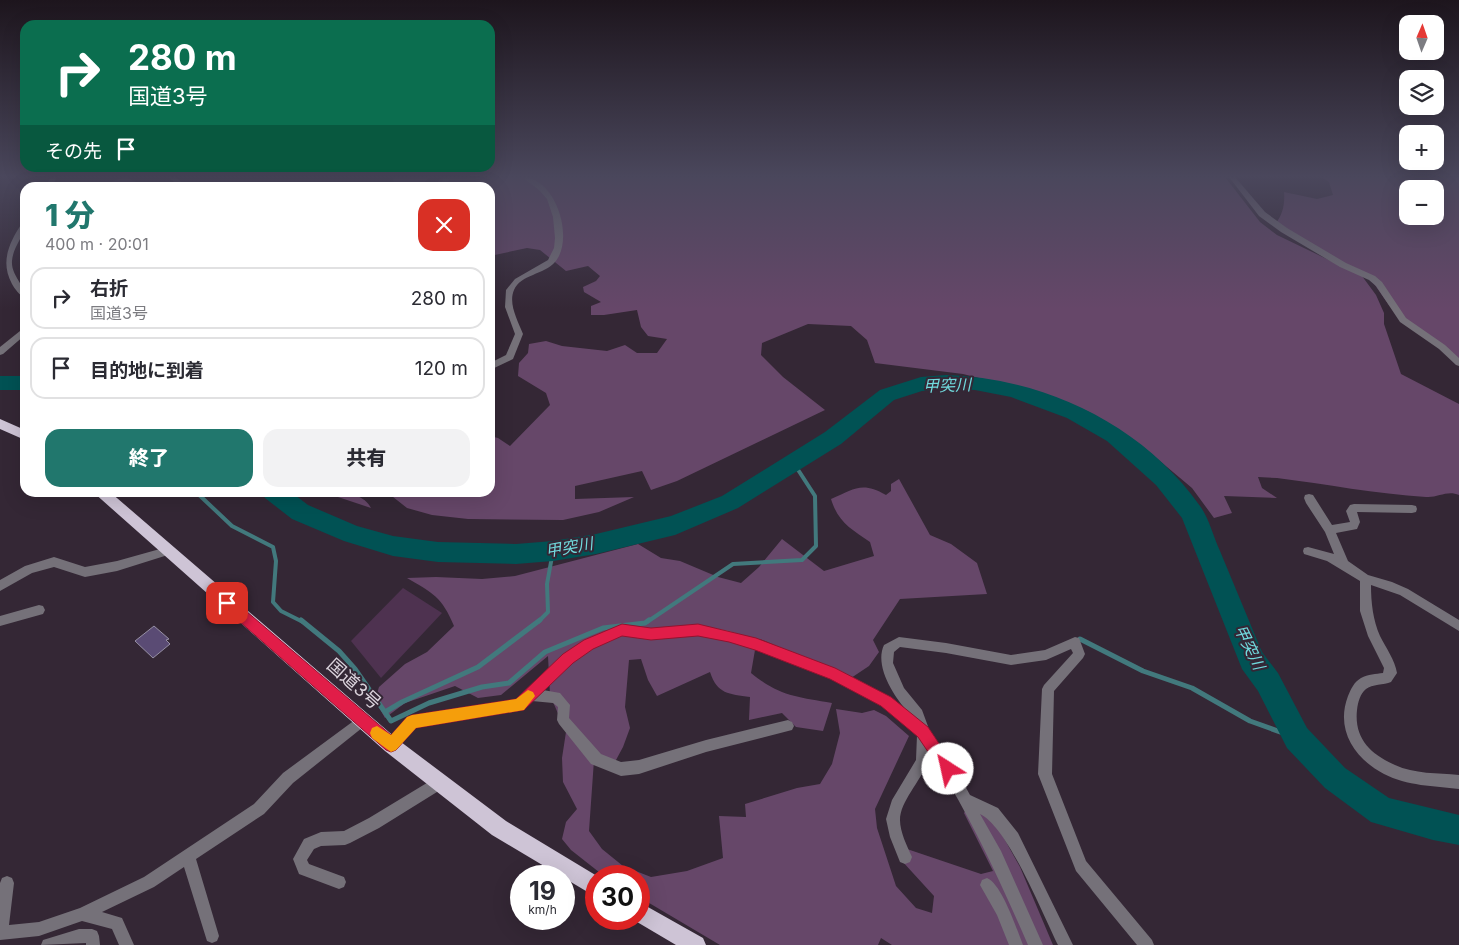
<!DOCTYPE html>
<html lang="ja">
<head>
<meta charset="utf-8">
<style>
  :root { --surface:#fff; --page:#f2f2f3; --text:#2b2b33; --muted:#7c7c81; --line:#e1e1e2; --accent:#21776d }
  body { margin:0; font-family:Inter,"Noto Sans JP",sans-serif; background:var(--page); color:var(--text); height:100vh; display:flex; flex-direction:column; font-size:19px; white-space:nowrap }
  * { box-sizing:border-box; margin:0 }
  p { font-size:16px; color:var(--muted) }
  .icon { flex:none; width:28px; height:28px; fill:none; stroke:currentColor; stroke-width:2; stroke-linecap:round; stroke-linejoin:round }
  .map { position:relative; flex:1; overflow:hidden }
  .panel { position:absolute; left:20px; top:182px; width:475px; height:315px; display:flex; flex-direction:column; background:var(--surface); border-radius:15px; box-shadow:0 5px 20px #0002 }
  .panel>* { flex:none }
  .top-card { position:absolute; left:20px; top:20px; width:475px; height:152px; border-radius:15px; box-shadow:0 5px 20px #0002; background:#0b6e4f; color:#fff; overflow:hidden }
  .needle { width:32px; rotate:2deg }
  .tools { position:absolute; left:1399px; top:15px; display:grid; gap:10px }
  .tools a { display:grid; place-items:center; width:45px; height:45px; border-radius:10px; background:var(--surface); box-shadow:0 5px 20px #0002; font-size:25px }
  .speed { position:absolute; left:510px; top:865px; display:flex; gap:10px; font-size:25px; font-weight:700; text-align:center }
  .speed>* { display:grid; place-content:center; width:65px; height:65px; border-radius:50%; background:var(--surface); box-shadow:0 5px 20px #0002; line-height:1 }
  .speed small { font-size:12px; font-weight:400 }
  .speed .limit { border:8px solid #d22; background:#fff; color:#111 }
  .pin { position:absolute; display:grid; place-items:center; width:42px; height:42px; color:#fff; margin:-21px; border-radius:10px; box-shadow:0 2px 8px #0006 }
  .me { position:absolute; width:55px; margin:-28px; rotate:325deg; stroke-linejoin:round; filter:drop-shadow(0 0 4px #0008) }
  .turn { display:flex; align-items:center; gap:18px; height:105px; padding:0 25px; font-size:22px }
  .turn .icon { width:65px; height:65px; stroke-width:2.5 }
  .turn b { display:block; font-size:35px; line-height:42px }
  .then { display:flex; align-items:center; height:48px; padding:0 25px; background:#0003; gap:10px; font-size:19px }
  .round { display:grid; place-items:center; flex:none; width:52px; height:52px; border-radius:15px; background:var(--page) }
  .summary { display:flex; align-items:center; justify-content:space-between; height:85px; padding:0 25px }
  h1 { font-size:30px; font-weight:800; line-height:38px; color:var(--accent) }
  .cta { display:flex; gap:10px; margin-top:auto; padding:10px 25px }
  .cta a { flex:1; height:58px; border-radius:15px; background:var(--accent); color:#fff; font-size:20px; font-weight:800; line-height:58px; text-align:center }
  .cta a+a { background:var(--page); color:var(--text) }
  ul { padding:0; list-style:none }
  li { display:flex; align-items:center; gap:15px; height:62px; margin:0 10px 8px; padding:0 15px; border:2px solid var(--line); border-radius:15px }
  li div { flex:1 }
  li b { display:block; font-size:19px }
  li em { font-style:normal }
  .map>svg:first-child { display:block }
  .green { fill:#4e3250 }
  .forest { fill:#664769; fill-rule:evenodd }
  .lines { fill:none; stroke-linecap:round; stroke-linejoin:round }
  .stream-far1 { stroke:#42797d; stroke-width:4 }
  .stream { stroke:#42797d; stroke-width:5 }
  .river { fill:#015254; fill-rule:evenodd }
  .building { fill:#5a4b74; stroke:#968fa4 }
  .minor { fill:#757179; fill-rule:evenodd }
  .trunk { fill:#cec4d6; fill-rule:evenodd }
  .route { fill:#e11d48; stroke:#92132f }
  .slow { fill:#f59e0b }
  .labels { text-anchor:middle; stroke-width:4; stroke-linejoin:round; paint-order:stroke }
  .water-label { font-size:16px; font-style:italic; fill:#70d9dc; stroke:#342735 }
  .near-street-label { font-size:18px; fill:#dbd3dc; stroke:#342735 }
</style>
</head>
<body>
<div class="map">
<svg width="1459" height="945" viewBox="0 0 1459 945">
  <rect width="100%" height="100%" fill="#342735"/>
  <path class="green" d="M403,588L442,613L381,678L351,641Z"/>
  <path class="forest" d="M125,177L140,184L132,187H123L120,185L111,187H83L95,184L101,185Z
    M393,177H430L419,187H391L394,184Z
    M441,177H1225L1260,222L1277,235L1362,276L1376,295L1384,313V324L1401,374L1459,404V495C1447,490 1438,498 1426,497C1376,494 1326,484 1277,478L1258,477L1262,488L1277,498L1224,496L1232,513L1214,518L1192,488L1142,446L1089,412L1051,396L963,374L875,363L867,340L851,326L808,324L762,343L761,355L783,377L825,410L677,481L651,490L642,471L575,486V499L634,497L599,512L563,520L468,519L432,515L407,508L388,493L490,492V436L498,438L510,446L550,405L546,393L518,376L519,363L528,353L529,344L546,341L562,346L607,351L625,345L637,353H657L667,339L648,336L641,327L637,310L604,315H591V306L601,302L584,292L583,287L596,281L600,276L588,266L566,271L540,250L527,248L490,256V188L435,187Z
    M1321,177H1459V365L1389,305L1370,278L1275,224C1283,215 1285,203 1284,192L1317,199L1333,195L1329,182ZM1408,189H1435V216H1408Z
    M899,479L930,535L951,544L977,563L987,594L900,599L873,640L879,652L869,666L851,678L760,639L755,650L751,673C779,696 797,697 832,703L823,731L796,727L782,713L749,720L750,697C729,694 717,694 710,672L657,696L648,680L641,659L629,660L625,707L630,728L623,747L616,760H594L589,831L602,849L623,866L651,877L687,871L723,858L719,816L746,817L745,804L797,788L820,784L832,764L840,733L836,709L862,713L874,710L886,716L909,736L875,809L877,828L896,886L916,908L932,913L934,896L902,861L907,849L981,874L993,871L964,813L973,798L995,822L1020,867L1053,945H892L881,938L878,945H720L639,897V876H604L571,850L562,839L566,822L577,809L563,782L562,758L566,732L550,695L548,656L501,695L478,698L455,686L405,703L385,718L375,700L379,687L405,664L427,652L454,626C442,597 433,593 407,578L436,577L482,579L515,576L638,544L661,558L680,561L718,577L741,583L759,567L782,539L824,571L874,556L870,542C851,529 838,522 831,499C854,489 862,481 886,495L891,491V484Z
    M326,493C342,492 363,492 371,508Z"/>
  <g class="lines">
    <path class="stream-far1" d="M196,492L232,526L273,547L276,561L273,602L281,611L303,622
      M538,622L548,612L547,584L553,551
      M647,622L733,564L802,560L816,546L815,496L793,462"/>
    <path class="stream" d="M301,620L339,651L355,669L391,721L429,703L482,687L509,683L545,652L603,628L645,623L649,620
      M1080,639L1143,671L1192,688L1250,721L1297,738
      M385,712L402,702L478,667L540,620"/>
    <path class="river" d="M946,375C1044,378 1142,424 1200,506C1209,518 1213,536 1220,551C1234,585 1248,618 1262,652L1278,673L1307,728L1345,768L1389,798L1459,815V845L1433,840L1371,822L1325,788L1287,748L1258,691L1242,669L1182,518L1156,485L1107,441L1067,418L1011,397L975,390L946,389L922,391L894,400L841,444L738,508L675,535L596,554L553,561L516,564L438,562L393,556L344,541L292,519L265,498L262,492H291L308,505L357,526L393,536L438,542L516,544L553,541L596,534L671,516L722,496L825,432L880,390L921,377Z
      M0,376H25V390H0Z"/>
  </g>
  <path class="building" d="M154,626L169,639L166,640L170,644L153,658L135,641Z"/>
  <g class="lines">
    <path class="minor" d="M51,177H57L51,188H44Z
      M168,177H175L189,188H181Z
      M445,177H451L444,188H437Z
      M522,177C556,177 575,239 555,262C544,275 521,274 514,290C508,304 518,321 523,334L513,359L490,370V363L506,355L515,334L505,307L506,290L515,279L548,260L554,248L555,238L553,217L547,199L539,190Z
      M1229,177H1235L1265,212L1287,228L1346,263L1375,276L1382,282L1406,318L1445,345L1459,358V366L1456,365L1439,349L1400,322L1376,286L1369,280L1340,267L1281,232L1259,216Z
      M22,223H25C25,236 13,246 12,261C11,276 25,284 25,298C19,295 15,289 12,284C0,262 9,243 22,223Z
      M25,327V335L3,354L0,355V347Z
      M1309,494L1313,495L1332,525L1350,522L1346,511L1350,505L1354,504L1412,505L1416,506L1417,509L1416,512L1412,513L1357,512L1360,522L1357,529L1336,533L1348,561L1368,575L1392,582L1408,589L1459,620V631L1400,595L1371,585C1371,603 1373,620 1380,636C1386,648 1395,660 1397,673L1391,682C1384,685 1372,684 1366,689C1360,694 1358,702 1357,710C1354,738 1370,754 1395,765C1414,774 1438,773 1459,775V789C1434,786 1407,786 1384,774C1355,759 1335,730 1348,696C1351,689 1354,682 1361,678C1368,674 1376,674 1383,673L1384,668L1368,636L1360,611V581L1327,561L1304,554L1303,551L1304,548L1308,547L1334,554L1325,532L1306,503L1304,498L1305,495Z
      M167,547L171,548L172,551L171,554L117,571L85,577L54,567L32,573L0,591V580L25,566L54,557L85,567L117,561Z
      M39,605L43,606L45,610L43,614L0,626V616Z
      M622,625L651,629L698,625L729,631L755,639L839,670L890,697L907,711C894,696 874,666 884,645L899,637L946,643L1011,655L1045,650L1075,637L1079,638L1085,654L1083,658L1054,691L1052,774L1086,861L1152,940L1154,945H1137L1076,871L1038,774L1042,689L1044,685L1073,653L1071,649L1046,660L1011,665L946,653L900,647L894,652L893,663L904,688L922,710L929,729L953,764L970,795L998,808L1018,833L1073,945H1058C1043,915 1008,827 980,814L1001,851L1043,945H1028C999,879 969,812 929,752C928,776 900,798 900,820C900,832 907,846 912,857L910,862L905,864L900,862L890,837L886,819L892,800L916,760L917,735L882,705L831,678L755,649L729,641L698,635L651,639L623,635L592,649L572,662L543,690L560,693L570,705L569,718L601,754L621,762L639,760L706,740L788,720L792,722L794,726L792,730L706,752L639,774L621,776L591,764L559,724L557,720L558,707L553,703L532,701L523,709L519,711L415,728L396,749L391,751L386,749L385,745L386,741L408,718L412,716L516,700L564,654L584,641Z
      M363,714L367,716L369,720L367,724L293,783L264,814L196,859L219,936L217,941L212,943L207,941L184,867L154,887L102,912L122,918L134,945H119L112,929L82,921L39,936L0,940V883L2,878L7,876L12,878L14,883L9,925L39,922L80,908L144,877L254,804L283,773Z
      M440,775L445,777L447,782L445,787L379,828L350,843L345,845L321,846L314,849L307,860L309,864L344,877L346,882L344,887L339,889L299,874L293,859L304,839L321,832L344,831L369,818Z
      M987,878C1002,884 1017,930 1023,945H1009L997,915L980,885L982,880Z
      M79,929H92L97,931L99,936L100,945H86V943L41,945L43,940Z"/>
    <path class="trunk" d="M0,419L25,430V440L0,429Z
      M93,492H110L397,739L506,821L597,876L596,897L492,835L385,751Z
      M639,902L703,938L706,945H676L632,919H639Z"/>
  </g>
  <linearGradient id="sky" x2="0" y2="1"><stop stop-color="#1d151d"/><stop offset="0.57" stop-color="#4a475c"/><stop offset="1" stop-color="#4a475c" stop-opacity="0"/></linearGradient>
  <rect width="1459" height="309" fill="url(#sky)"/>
  <path class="route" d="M227,598L232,599L391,735L407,717L412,715L516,699L563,654L584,640L622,624L651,628L698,624L756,638L835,668L891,697L928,727L956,769L954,774L948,776L943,774L918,737L881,706L830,679L755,650L729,642L698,636L651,640L622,636L593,649L573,663L524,710L416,728L396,750L391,752L386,750L223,607L221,603L223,599Z"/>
  <path class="slow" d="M528,690L533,692L535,696L524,710L416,728L396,750L391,752L372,738L370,733L372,728L377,726L391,735L407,717L412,715L516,699Z"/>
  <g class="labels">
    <g class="water-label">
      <text transform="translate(947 385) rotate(-2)" y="6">甲突川</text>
      <text transform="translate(569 547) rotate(-10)" y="6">甲突川</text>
      <text transform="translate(1250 647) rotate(64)" y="6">甲突川</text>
    </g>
    <g class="near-street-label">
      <text transform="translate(354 684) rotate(42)" y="6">国道3号</text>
    </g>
  </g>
</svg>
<div class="tools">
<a><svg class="needle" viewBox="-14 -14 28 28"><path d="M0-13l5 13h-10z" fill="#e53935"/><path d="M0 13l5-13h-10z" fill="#7c7c81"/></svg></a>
<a><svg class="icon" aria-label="layers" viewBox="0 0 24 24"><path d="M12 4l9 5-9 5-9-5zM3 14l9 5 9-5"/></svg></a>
<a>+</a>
<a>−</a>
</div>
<div class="speed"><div>19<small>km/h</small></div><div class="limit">30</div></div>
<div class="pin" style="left:227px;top:603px;background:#d93025"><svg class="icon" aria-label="arrive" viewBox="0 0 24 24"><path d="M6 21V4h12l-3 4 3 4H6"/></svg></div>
<svg class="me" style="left:948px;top:769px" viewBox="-20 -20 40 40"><circle r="19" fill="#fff"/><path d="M0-13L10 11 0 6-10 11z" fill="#e11d48"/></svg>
<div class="top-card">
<div class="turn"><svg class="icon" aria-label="right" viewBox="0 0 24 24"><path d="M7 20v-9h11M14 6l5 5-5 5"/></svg><div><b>280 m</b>国道3号</div></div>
<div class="then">その先<svg class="icon" aria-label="arrive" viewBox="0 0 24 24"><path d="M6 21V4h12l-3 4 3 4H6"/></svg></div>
</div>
<section class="panel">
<div class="summary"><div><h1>1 分</h1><p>400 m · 20:01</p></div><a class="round" style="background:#d93025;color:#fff"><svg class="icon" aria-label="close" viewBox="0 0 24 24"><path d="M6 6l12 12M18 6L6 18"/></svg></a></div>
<ul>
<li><svg class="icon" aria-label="right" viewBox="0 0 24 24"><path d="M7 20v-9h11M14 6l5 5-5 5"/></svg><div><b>右折</b><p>国道3号</p></div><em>280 m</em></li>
<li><svg class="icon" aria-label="arrive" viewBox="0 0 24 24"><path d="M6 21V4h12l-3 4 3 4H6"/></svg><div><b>目的地に到着</b></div><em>120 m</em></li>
</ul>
<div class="cta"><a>終了</a><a>共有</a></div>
</section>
</div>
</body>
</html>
